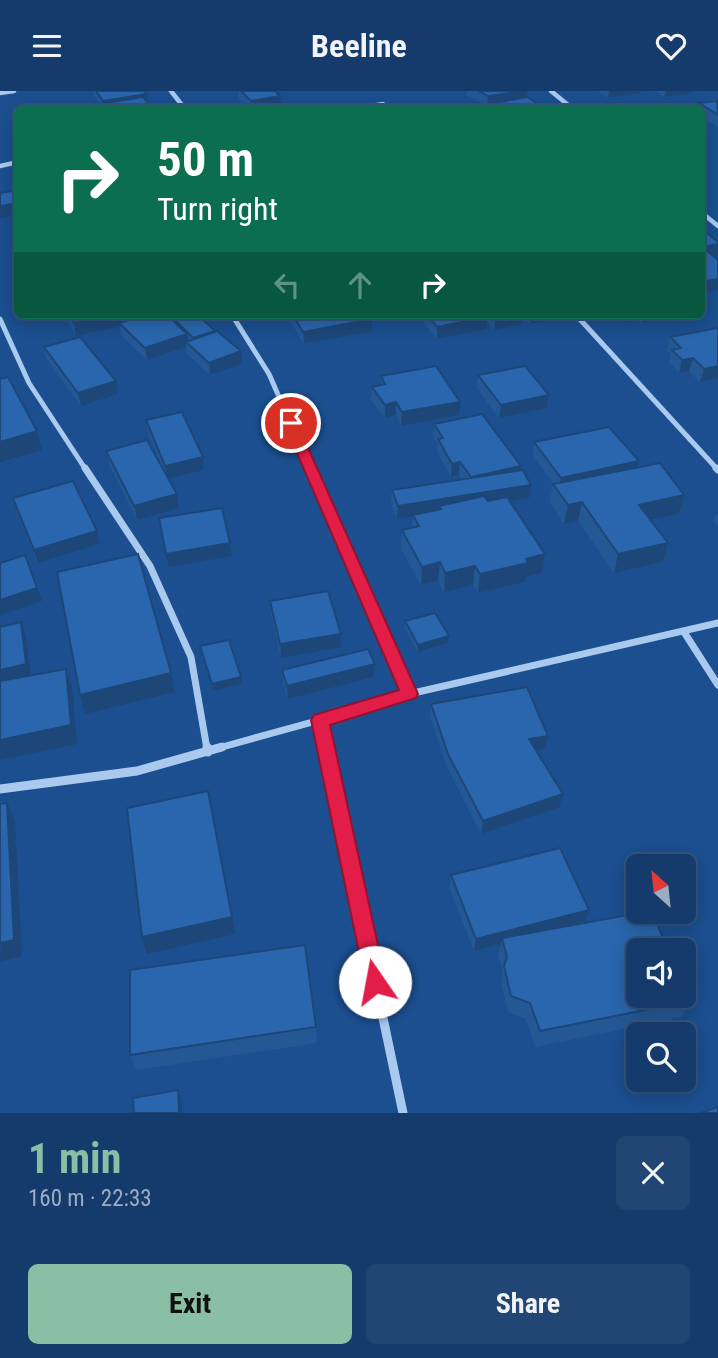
<!DOCTYPE html>
<html lang="en">
<head>
<meta charset="utf-8">
<style>
  :root { --surface:#143b6b; --page:#214673; --text:#f1f3f6; --muted:#9dadc1; --line:#33557e; --accent:#8abfa5 }
  body { margin:0; font-family:"Roboto Condensed",sans-serif; background:var(--page); color:var(--text); height:100vh; display:flex; flex-direction:column; font-size:26px; white-space:nowrap }
  * { box-sizing:border-box; margin:0 }
  p { font-size:23px; color:var(--muted) }
  .icon { flex:none; width:38px; height:38px; fill:none; stroke:currentColor; stroke-width:2; stroke-linecap:round; stroke-linejoin:round }
  .map { position:relative; height:1022px; overflow:hidden }
  .drawer { display:flex; flex-direction:column; background:var(--surface); flex:1 }
  .drawer>* { flex:none }
  .guide { position:absolute; left:14px; top:14px; width:691px; height:214px; border-radius:10px; box-shadow:0 4px 18px #0003,0 0 0 2px var(--line); background:#0b6e4f; color:#fff; overflow:hidden }
  .needle { width:46px; rotate:333deg }
  .buttons { position:absolute; left:626px; top:763px; display:grid; gap:14px }
  .buttons a { display:grid; place-items:center; width:70px; height:70px; border-radius:10px; background:var(--surface); box-shadow:0 4px 18px #0003,0 0 0 2px var(--line); font-size:35px }
  .pin { position:absolute; display:grid; place-items:center; width:60px; height:60px; color:#fff; margin:-30px; border:4px solid #fff; border-radius:50%; box-shadow:0 2px 7px #0007 }
  .me { position:absolute; width:77px; margin:-38px; rotate:348deg; stroke-linejoin:round; filter:drop-shadow(0 0 5px #0008) }
  .turn { display:flex; align-items:center; gap:24px; height:147px; padding:0 28px; font-size:32px }
  .turn .icon { width:91px; height:91px; stroke-width:2.5 }
  .turn b { display:block; font-size:49px; line-height:60px }
  .lanes { display:flex; align-items:center; height:66px; padding:0 28px; background:#0003; justify-content:center; gap:35px; direction:ltr }
  .lanes .off { opacity:.35 }
  .round { display:grid; place-items:center; flex:none; width:74px; height:74px; border-radius:10px; background:var(--page) }
  .summary { display:flex; align-items:center; justify-content:space-between; height:119px; padding:0 28px }
  h1 { font-size:42px; font-weight:700; line-height:52px; color:var(--accent) }
  .action { display:flex; gap:14px; margin-top:auto; padding:14px 28px }
  .action a { flex:1; height:80px; border-radius:10px; background:var(--accent); color:#111; font-size:28px; font-weight:700; line-height:80px; text-align:center }
  .action a+a { background:var(--page); color:var(--text) }
  header { display:flex; justify-content:space-between; align-items:center; height:91px; padding:0 28px; background:var(--surface); font-size:32px; font-weight:700 }
  .map>svg:first-child { display:block }
  .lines { fill:none; stroke-linecap:round; stroke-linejoin:round }
  .street-far3 { stroke:#a9c9ee; stroke-width:4.5 }
  .street-far2 { stroke:#a9c9ee; stroke-width:5 }
  .street-far1 { stroke:#a9c9ee; stroke-width:7 }
  .street { stroke:#a9c9ee; stroke-width:9 }
  .wall { fill:#245895 }
  .shaded-wall { fill:#1d4779 }
  .building { fill:#2a66ad; stroke:#1d4779; stroke-width:2 }
  .route { fill:#e11d48; stroke:#92132f; stroke-width:2 }
</style>
</head>
<body>
<header><svg class="icon" aria-label="menu" viewBox="0 0 24 24"><path d="M4 6h16M4 12h16M4 18h16"/></svg>Beeline<svg class="icon" aria-label="heart" viewBox="0 0 24 24"><path d="M12 20l-8-8c-3-5 5-10 8-4 3-6 11-1 8 4z"/></svg></header>
<div class="map">
<svg width="718" height="1022" viewBox="0 0 718 1022">
  <rect width="100%" height="100%" fill="#1b4f8f"/>
  <g class="lines">
    <path class="street-far3" d="M171,0L185,18
      M551,0L573,18
      M0,2L14,0
      M351,18L383,13L388,18
      M0,75L18,71
      M702,122L718,135"/>
    <path class="street-far2" d="M232,224L269,283L311,379
      M576,224L718,379
      M0,228L29,292L86,379"/>
    <path class="street-far1" d="M85,377L150,475L191,566L207,658
      M310,377L409,603
      M716,377L718,379
      M684,541L718,594
      M215,658L320,629
      M326,658L320,629L371,617L409,603L718,532"/>
    <path class="street" d="M207,656L208,661
      M326,656L403,1022
      M0,698L137,680L222,656"/>
  </g>
  <path class="wall" d="M93,0H144L148,12L153,18H101V14L94,5Z
    M239,0H275L281,15L269,18H249L239,7Z
    M467,0H527V6L536,14L543,18H488L489,15L466,4Z
    M598,0H641L640,2L608,7Z
    M655,0H692L691,2L664,6Z
    M718,10V36L702,26V18H698L699,12Z
    M65,224H167L171,227L170,224L242,273L210,284L187,263L186,256L147,269L121,244L120,235L76,245Z
    M289,224H370L372,228V240L304,253L290,230Z
    M423,224H557V227L530,233L523,226L522,233L494,239L488,232L487,238L437,248L422,230Z
    M615,224H675L642,232L637,228L624,231Z
    M718,237L700,291L689,280L679,282L669,271L671,263L667,259L670,246Z
    M44,256L118,303L81,315L47,269Z
    M478,284L549,304L547,317L499,327L477,297Z
    M381,285L459,324L401,335L396,324L385,327L371,309L372,296L381,294Z
    M146,329L203,366L204,379L168,388L179,417L137,429L109,373L106,360L164,380L148,342Z
    M434,333L520,380L529,407L509,410L545,463L542,482L526,486L525,491L478,502L473,494L444,501L438,490L421,494L401,458L402,439L412,437L413,426L397,428L391,413L392,399L462,389L459,384L451,386L437,361L438,353L433,346Z
    M534,351L637,376L679,423L650,429L668,452L663,471L614,482L578,430L564,433L550,411L553,393L533,364Z
    M13,407L100,453L38,472L17,421Z
    M718,423V435L713,431L715,424Z
    M270,510L341,543V556L281,567L271,524Z
    M405,530L449,545L448,552L418,561L405,537Z
    M200,555L242,593L213,600Z
    M375,573L374,586L288,608L283,592L282,579Z
    M431,613L548,645L545,658L536,659L563,703L560,716L481,743L447,676L430,626Z
    M451,784L585,831L570,835L690,910L682,926L535,956L526,928L508,921L501,891L503,880L498,864L501,853L474,860L449,796Z
    M316,936L317,952L136,979L130,964Z"/>
  <path class="shaded-wall" d="M518,0H527V6L489,13V15L487,16L488,5Z
    M609,0H641L640,2L608,7Z
    M666,0H692L691,2L664,6Z
    M147,3L148,13L105,18L103,10Z
    M280,5L281,15L269,18H252L251,10Z
    M537,12L536,17L535,18H507Z
    M18,112V124L0,127V115Z
    M718,153V165L702,168V156Z
    M718,188V199L702,202V191Z
    M109,224H165L119,232L120,235L76,245L74,232Z
    M509,224H523L522,233L494,239L496,227Z
    M531,224H557V227L530,233Z
    M625,224H638L637,228L624,231Z
    M644,224H675L642,232Z
    M488,226L487,238L437,248V236Z
    M372,228V240L304,253L303,241Z
    M187,243L189,253L186,251V256L147,269L145,257Z
    M241,260L242,273L210,284L209,272Z
    M693,267L689,280L679,282L682,269Z
    M718,275V287L700,291L704,278Z
    M116,290L118,303L81,315L78,302Z
    M549,304L547,317L499,327L501,314Z
    M396,311V324L385,327V314Z
    M460,311L459,324L401,335L402,321Z
    M37,340L42,359L0,371V351Z
    M203,366L204,379L167,388L165,375Z
    M639,370L635,384L559,400L561,387Z
    M460,371L459,384L451,386L452,373Z
    M521,375L519,388L469,399L471,386Z
    M531,394L529,407L441,421V418L439,415L438,422L397,428L398,415Z
    M177,403L179,417L137,429L134,415Z
    M684,404L679,423L634,432L639,414Z
    M582,411L578,430L564,433L568,414Z
    M97,440L100,453L38,472L34,459Z
    M230,452L232,465L169,476L166,463Z
    M668,452L663,471L614,482L618,463Z
    M545,463L542,482L526,486L525,491L478,502L480,483L526,468Z
    M440,471L438,490L421,494L422,476Z
    M475,475L473,494L444,501L445,482Z
    M37,497L42,510L0,524V509Z
    M21,531L26,545L31,587L0,594V579Z
    M341,543V556L281,567L280,553Z
    M449,545L448,552L418,561V554Z
    M375,573L374,586L288,608L287,595Z
    M66,578L72,596L77,653L0,669V649Z
    M171,582L175,601L85,623L80,604Z
    M241,586L242,593L213,600L212,593Z
    M548,645L545,658L526,661L529,648Z
    M563,703L560,716L481,743L483,730Z
    M7,712L15,730L22,865L0,871Z
    M589,819L585,831L503,852L502,847L501,853L474,860L476,848Z
    M232,826L235,843L147,863L142,846Z
    M178,999L182,1009V1022H179Z"/>
  <path class="building" d="M96,0H144L147,3L103,10Z
    M241,0H275L280,5L251,10Z
    M479,0H524L488,5Z
    M143,6L153,18H104L100,13Z
    M527,6L537,12L507,18H496L489,13Z
    M717,10L718,24L699,12Z
    M646,13L653,18L621,17Z
    M537,14L543,17L519,18Z
    M18,99V112L0,115V102Z
    M702,138L718,151V153L702,156Z
    M707,160L717,168L718,167V188L702,191V161Z
    M69,224H109L74,232Z
    M143,224H167L187,243L145,257L119,232Z
    M170,224H198L215,240L193,247Z
    M293,224H370L372,228L303,241Z
    M428,224H487L488,226L437,236Z
    M493,224H509L496,227Z
    M718,237V275L704,278L693,267L682,269L672,259L681,257L670,246Z
    M217,240L241,260L209,272L186,251Z
    M80,246L116,290L78,302L44,256Z
    M436,275L460,311L402,321L396,311L385,314L372,296L385,293L381,285Z
    M525,275L549,304L501,314L478,284Z
    M8,286L37,340L0,351V288Z
    M182,321L203,366L165,375L146,329Z
    M482,323L521,375L471,386L460,371L452,373L438,348L443,347L434,333Z
    M609,336L639,370L561,387L534,351Z
    M147,349L177,403L134,415L106,360Z
    M660,372L684,404L639,414L668,452L618,463L582,411L568,414L553,393Z
    M523,379L531,394L398,415L392,399Z
    M73,390L97,440L34,459L13,407Z
    M484,405L488,410L507,406L545,463L526,468L528,472L480,483L475,475L445,482L440,471L422,476L402,439L419,435L413,424L441,418L439,415Z
    M222,417L230,452L166,463L159,427Z
    M138,463L171,582L80,604L57,481Z
    M25,464L37,497L0,509V472Z
    M328,500L341,543L280,553L270,510Z
    M435,522L449,545L418,554L405,530Z
    M21,531L26,573L0,579V536Z
    M229,549L241,586L212,593L200,555Z
    M368,558L375,573L287,595L282,579Z
    M66,578L71,634L0,649V590Z
    M527,596L548,645L529,648L563,703L483,730L448,663L431,613Z
    M208,700L232,826L142,846L127,717Z
    M7,712L14,849L0,852V713Z
    M560,757L589,819L476,848L451,784Z
    M644,821H652L668,859H639V905H684V897L690,910L540,940L530,912L511,905L504,875L507,866L502,847Z
    M305,854L316,936L130,964V879Z
    M178,999L179,1022H134L133,1007Z
    M718,1016V1022H700Z"/>
  <path class="route" d="M291,328L297,332L418,603L416,607L330,634L386,891L383,898L375,902L368,898L365,891L311,629L314,624L399,599L284,332Z"/>
</svg>
<div class="buttons">
<a><svg class="needle" viewBox="-14 -14 28 28"><path d="M0-13l5 13h-10z" fill="#e53935"/><path d="M0 13l5-13h-10z" fill="#9dadc1"/></svg></a>
<a><svg class="icon" aria-label="sound" viewBox="0 0 24 24"><path d="M4 9h4l5-4v14l-5-4H4zM17 9q2 3 0 6"/></svg></a>
<a><svg class="icon" aria-label="search" viewBox="0 0 24 24"><circle cx="10" cy="10" r="6"/><path d="M15 15l6 6"/></svg></a>
</div>
<div class="pin" style="left:291px;top:332px;background:#d93025"><svg class="icon" aria-label="arrive" viewBox="0 0 24 24"><path d="M6 21V4h12l-3 4 3 4H6"/></svg></div>
<svg class="me" style="left:375px;top:891px" viewBox="-20 -20 40 40"><circle r="19" fill="#fff"/><path d="M0-13L10 11 0 6-10 11z" fill="#e11d48"/></svg>
<div class="guide">
<div class="turn"><svg class="icon" aria-label="right" viewBox="0 0 24 24"><path d="M7 20v-9h11M14 6l5 5-5 5"/></svg><div><b>50 m</b>Turn right</div></div>
<div class="lanes"><svg class="icon off" aria-label="left" viewBox="0 0 24 24"><path d="M17 20v-9H6M10 6l-5 5 5 5"/></svg><svg class="icon off" aria-label="ahead" viewBox="0 0 24 24"><path d="M12 20V5M6 11l6-6 6 6"/></svg><svg class="icon" aria-label="right" viewBox="0 0 24 24"><path d="M7 20v-9h11M14 6l5 5-5 5"/></svg></div>
</div>
</div>
<section class="drawer">
<div class="summary"><div><h1>1 min</h1><p>160 m · 22:33</p></div><a class="round"><svg class="icon" aria-label="close" viewBox="0 0 24 24"><path d="M6 6l12 12M18 6L6 18"/></svg></a></div>
<div class="action"><a>Exit</a><a>Share</a></div>
</section>
</body>
</html>
